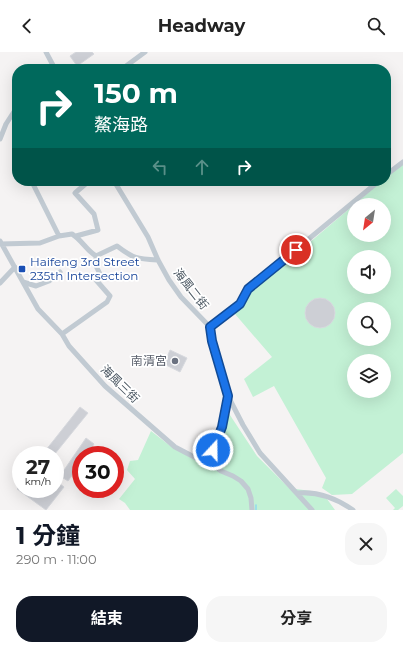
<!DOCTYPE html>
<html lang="zh-TW">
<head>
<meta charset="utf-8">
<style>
  :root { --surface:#fff; --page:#f6f6f6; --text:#222; --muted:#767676; --accent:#111827 }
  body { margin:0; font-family:Montserrat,"Noto Sans TC",sans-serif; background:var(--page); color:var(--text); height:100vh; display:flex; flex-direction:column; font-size:15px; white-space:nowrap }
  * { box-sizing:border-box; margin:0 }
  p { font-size:13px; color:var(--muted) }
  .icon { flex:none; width:22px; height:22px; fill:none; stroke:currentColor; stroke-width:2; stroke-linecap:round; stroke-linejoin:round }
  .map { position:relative; height:458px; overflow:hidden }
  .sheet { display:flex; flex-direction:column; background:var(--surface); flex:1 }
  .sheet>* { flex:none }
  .guide { position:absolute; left:12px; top:12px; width:379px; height:122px; border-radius:16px; box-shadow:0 4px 16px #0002; background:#00695c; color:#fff; overflow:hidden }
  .needle { width:26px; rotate:210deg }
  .tools { position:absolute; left:347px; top:146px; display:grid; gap:8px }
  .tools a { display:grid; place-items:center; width:44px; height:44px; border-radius:50%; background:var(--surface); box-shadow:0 4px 16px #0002; font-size:20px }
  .speed { position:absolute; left:12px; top:394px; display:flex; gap:8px; font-size:20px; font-weight:700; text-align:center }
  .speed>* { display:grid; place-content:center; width:52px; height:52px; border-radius:50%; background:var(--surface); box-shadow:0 4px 16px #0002; line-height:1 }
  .speed small { font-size:10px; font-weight:400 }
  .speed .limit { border:6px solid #d22; background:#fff; color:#111 }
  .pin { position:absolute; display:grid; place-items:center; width:34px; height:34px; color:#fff; margin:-17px; border:2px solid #fff; border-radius:50%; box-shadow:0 1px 4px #0007 }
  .me { position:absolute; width:44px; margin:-22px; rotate:21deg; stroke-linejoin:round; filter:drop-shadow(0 0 3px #0008) }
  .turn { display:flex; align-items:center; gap:14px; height:84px; padding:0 16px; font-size:18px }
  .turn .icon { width:52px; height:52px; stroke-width:2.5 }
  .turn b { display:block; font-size:28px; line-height:34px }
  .lanes { display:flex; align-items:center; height:38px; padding:0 16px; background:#0003; justify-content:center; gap:20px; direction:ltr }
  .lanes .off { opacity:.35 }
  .round { display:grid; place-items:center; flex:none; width:42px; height:42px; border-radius:16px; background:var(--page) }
  .head { display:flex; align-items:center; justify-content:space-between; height:68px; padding:0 16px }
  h1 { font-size:24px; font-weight:700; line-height:30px; color:var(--accent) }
  .action { display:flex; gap:8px; margin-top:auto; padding:8px 16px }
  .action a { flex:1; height:46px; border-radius:16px; background:var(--accent); color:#fff; font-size:16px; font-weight:700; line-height:46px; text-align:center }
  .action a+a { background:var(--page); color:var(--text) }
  header { display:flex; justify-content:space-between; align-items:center; height:52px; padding:0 16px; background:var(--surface); font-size:18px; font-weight:700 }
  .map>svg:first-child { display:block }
  .green { fill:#c3f1d5; fill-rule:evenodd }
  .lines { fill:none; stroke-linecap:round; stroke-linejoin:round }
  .stream { stroke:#90daee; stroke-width:1.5 }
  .building { fill:#cdcfd5; stroke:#d7d9de }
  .minor { stroke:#c1cad2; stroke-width:5 }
  .route-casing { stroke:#114b97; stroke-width:10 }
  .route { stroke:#1a73e8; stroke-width:7 }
  .transit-dot { fill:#1a4fb4; stroke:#fff; stroke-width:1.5 }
  .worship-dot { fill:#6b7280; stroke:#fff; stroke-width:1.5 }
  .labels { text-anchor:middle; stroke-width:3.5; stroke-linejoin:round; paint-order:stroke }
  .transit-label { font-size:12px; fill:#164399; stroke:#fff; text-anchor:start }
  .street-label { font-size:12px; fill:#4a5661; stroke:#fff }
  .worship-label { font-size:12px; fill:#5b616d; stroke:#fff; text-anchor:end }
</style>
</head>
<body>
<header><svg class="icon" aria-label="back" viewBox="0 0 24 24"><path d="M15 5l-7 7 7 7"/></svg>Headway<svg class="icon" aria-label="search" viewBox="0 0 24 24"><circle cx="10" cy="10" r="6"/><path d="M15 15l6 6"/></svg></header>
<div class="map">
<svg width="403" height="458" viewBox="0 0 403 458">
  <rect width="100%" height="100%" fill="#f5f3f3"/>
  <path class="green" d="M403,111V401L352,442L332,443L322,436L326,426L274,334L253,345L244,327L272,305L235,262L250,241L382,129H386V126ZM354,153H384V183H354ZM354,205H384V235H354ZM354,257H384V287H354ZM354,309H384V339H354Z
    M224,354L257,404L289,436L311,439L327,447L335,458H130L125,451L119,447L135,427L127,418L130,409L138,408L151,379L169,393L203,413L208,405Z
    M396,437L403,444V454L398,458H393L395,456L386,446Z"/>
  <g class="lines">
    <path class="stream" d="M256,458V453"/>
  </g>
  <path class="building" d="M76,0H92L94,2L77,14L70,4Z
    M305 261a15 15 0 1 1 30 0a15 15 0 1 1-30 0Z
    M170,298L187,306L180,320L164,312Z
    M80,355L88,361L54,403H42Z
    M86,386L94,392L87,403H81V411L68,429L60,424Z
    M55,428L64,435L46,458L17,437L21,433V437H55Z"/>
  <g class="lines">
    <path class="minor" d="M46,0L55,17
      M122,17L145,0
      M0,87L6,72L17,55
      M386,123L403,110
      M36,129L33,132L59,184
      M114,129L148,185L158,208L169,228L181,245L210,275L212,289L228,344L222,375L208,409
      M76,184L98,178L94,162L75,141L89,129
      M0,189L38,257L62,282L69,294L105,334L175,395L198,407L208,409L221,419L233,424L241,429L248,437L251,446L252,458
      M0,192L40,191L59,184L72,182C82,188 86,198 96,204L117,194C134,207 137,207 158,208
      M23,230L36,234L49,229L60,220
      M0,231L15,215
      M210,275L240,253L248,237L379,129
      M62,282L107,250L110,244L96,228L100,222L96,214V204
      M228,344L243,373L260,401L312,458
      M297,441C318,439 336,446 353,458"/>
  </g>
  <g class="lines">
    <g class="route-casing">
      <path id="route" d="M213,398L222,375L228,344L212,289L210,275L240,252L248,237L296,198"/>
    </g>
    <use href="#route" class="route"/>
  </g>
  <rect class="transit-dot" x="18" y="213" width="8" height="8" rx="2"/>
  <circle class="worship-dot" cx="175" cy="309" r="4"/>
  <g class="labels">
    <g class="transit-label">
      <text x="30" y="214">Haifeng 3rd Street<tspan x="30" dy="14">235th Intersection</tspan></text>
    </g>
    <g class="street-label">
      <text transform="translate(191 237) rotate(52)" y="4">海風二街</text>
      <text transform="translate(120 332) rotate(44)" y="4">海風三街</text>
    </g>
    <g class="worship-label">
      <text x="167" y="313">南清宮</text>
    </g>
  </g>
</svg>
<div class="tools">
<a><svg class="needle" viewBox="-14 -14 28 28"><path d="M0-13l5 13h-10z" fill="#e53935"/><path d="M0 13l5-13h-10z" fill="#767676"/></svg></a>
<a><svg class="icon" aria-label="sound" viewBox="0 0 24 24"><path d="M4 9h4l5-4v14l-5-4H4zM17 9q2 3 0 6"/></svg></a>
<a><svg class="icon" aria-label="search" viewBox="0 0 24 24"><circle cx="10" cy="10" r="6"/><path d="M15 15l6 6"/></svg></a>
<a><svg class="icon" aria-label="layers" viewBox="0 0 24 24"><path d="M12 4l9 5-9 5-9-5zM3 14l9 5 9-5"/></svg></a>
</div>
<div class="speed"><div>27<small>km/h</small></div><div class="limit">30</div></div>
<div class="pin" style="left:296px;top:198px;background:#d93025"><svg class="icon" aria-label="arrive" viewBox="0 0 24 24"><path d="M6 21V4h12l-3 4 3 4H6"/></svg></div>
<svg class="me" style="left:213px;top:398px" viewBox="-20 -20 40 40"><circle r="17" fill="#1a73e8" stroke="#fff" stroke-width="3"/><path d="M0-11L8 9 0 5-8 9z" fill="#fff"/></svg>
<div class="guide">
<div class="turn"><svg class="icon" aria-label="right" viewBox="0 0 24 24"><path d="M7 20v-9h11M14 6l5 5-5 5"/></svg><div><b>150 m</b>鰲海路</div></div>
<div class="lanes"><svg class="icon off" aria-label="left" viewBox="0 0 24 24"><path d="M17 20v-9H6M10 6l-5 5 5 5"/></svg><svg class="icon off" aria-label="ahead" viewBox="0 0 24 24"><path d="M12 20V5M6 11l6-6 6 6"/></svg><svg class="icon" aria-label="right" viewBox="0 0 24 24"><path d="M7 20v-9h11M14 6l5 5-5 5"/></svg></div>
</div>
</div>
<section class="sheet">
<div class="head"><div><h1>1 分鐘</h1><p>290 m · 11:00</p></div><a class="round"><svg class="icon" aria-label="close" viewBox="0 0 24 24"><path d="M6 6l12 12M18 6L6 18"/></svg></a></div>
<div class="action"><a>結束</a><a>分享</a></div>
</section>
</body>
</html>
